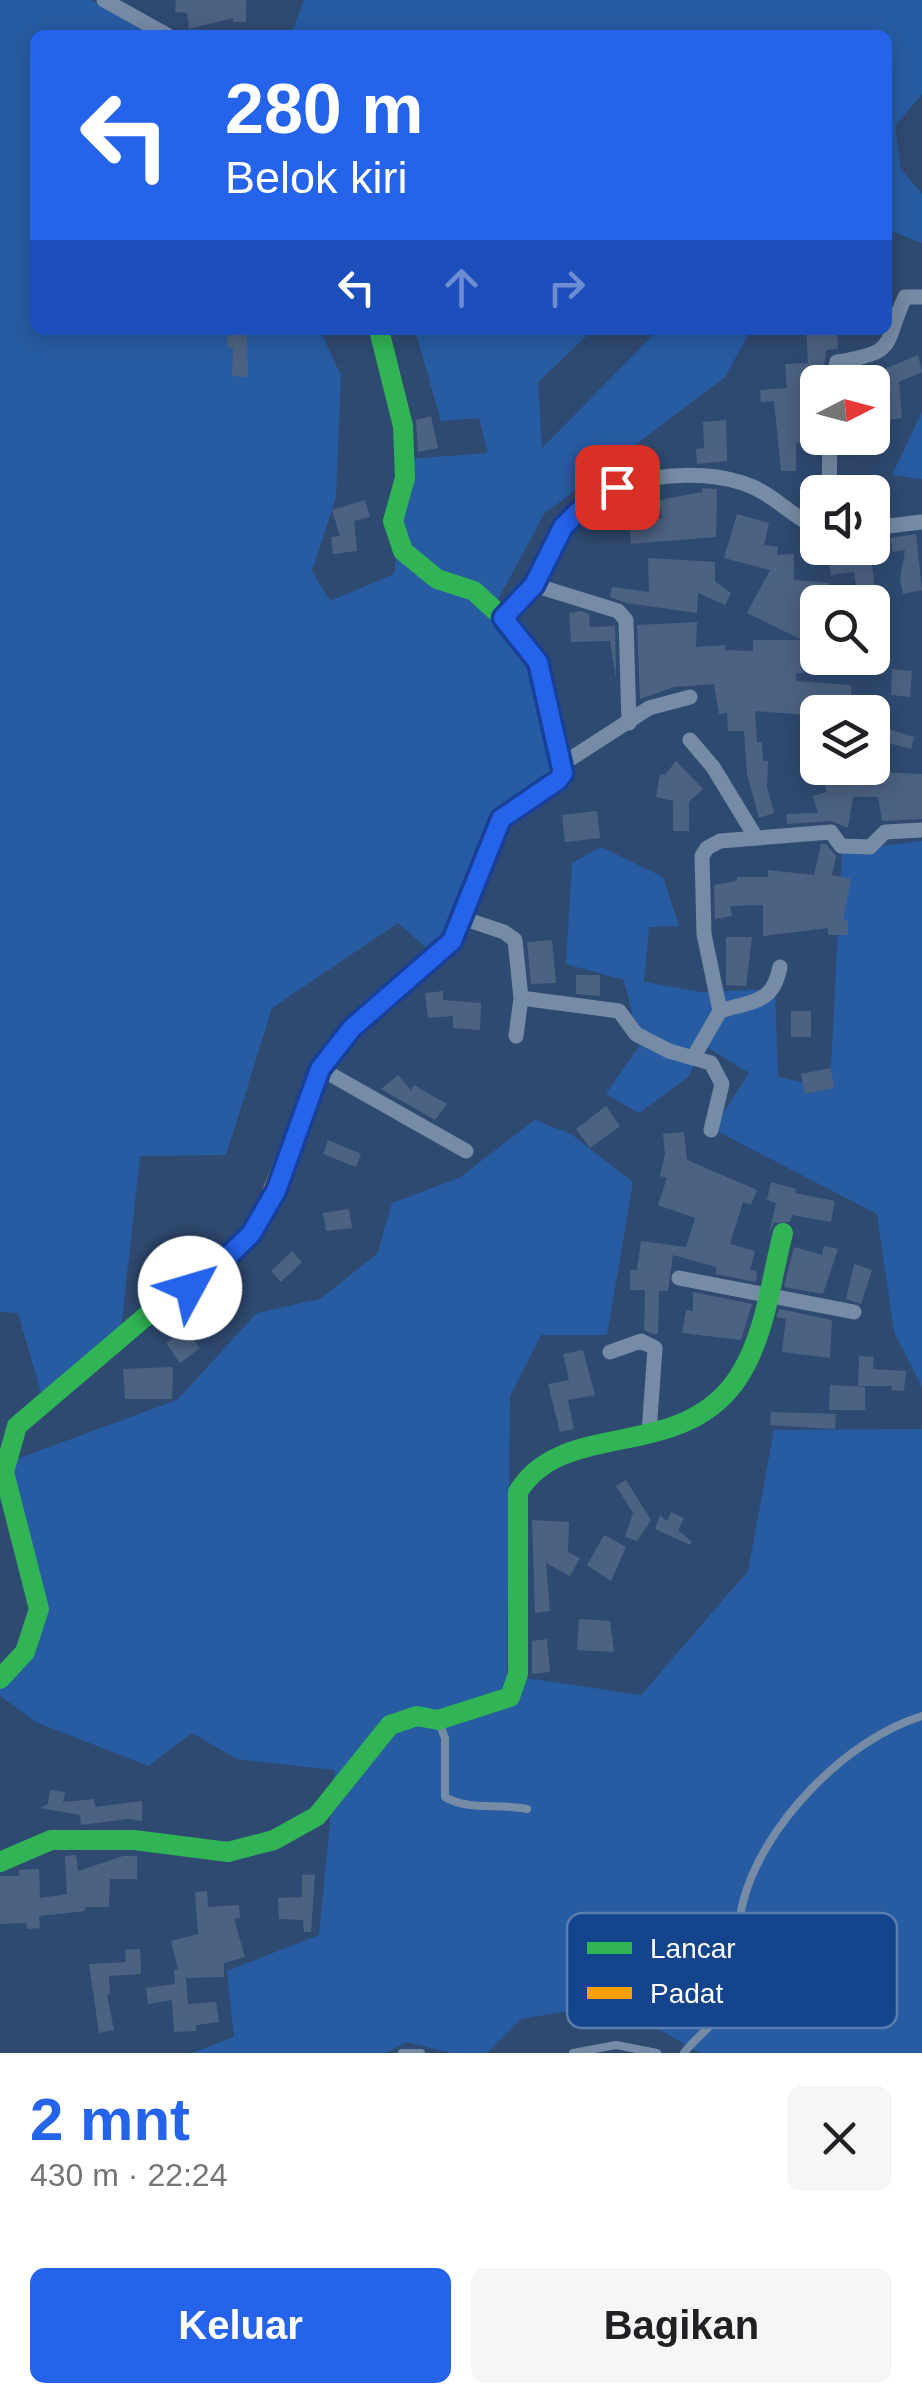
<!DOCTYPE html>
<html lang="id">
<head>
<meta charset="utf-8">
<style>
  :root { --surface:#fff; --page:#f6f6f6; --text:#202124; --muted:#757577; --accent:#2563eb }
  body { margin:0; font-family:Helvetica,sans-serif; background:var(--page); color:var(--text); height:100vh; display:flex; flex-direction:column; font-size:38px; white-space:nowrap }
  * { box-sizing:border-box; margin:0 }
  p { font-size:32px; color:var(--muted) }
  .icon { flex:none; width:55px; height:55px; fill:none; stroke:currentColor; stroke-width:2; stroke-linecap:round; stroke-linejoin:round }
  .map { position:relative; height:2053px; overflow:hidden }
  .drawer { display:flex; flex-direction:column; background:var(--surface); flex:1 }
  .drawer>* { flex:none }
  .guide { position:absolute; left:30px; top:30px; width:862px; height:305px; border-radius:15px; box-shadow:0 5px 25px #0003; background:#2563eb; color:#fff; overflow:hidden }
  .needle { width:65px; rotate:84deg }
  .fabs { position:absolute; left:800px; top:365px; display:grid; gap:20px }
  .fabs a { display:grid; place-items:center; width:90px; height:90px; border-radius:15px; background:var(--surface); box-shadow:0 5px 25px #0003; font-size:50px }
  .pin { position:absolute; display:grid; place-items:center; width:85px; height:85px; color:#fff; margin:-42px; border-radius:20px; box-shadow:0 5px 15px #0006 }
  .me { position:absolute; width:110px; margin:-55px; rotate:51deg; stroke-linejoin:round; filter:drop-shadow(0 0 8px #0008) }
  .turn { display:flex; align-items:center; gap:35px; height:210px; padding:0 30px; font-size:45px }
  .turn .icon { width:130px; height:130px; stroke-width:2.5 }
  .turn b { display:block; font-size:70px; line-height:85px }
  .lanes { display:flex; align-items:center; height:95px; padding:0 30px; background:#0003; justify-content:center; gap:50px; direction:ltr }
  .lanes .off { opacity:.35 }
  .round { display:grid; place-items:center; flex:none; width:105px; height:105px; border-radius:15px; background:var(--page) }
  .head { display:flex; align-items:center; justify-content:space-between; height:170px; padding:0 30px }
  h1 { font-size:60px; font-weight:600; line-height:75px; color:var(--accent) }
  .primary-button { display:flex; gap:20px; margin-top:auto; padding:20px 30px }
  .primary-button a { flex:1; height:115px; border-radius:15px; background:var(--accent); color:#fff; font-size:40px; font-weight:600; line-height:115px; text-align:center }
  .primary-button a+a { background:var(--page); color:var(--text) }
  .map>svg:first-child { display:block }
  .green { fill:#275ca3 }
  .building { fill:#4c6282 }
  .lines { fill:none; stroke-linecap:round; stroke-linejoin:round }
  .lane { stroke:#768ba5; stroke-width:8 }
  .street { stroke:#768ba5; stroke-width:15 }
  .fast { stroke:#30b455; stroke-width:20 }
  .slow { stroke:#ff9f0a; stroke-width:20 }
  .route-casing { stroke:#184099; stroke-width:25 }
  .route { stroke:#2563eb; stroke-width:18 }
  .key { fill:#14458c; stroke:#5a7dae; stroke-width:2.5 }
  .key-label { font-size:28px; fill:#fff }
</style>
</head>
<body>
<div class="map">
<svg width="922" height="2053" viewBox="0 0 922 2053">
  <rect width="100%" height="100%" fill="#2f4a71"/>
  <path class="green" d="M0,0H90L169,35H35V330H320L341,376L336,497L312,571L330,601L394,574L409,459L488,453L479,418L441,421L415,330H593L538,382L542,448L658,330H751L725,377L544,514L497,601L538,658L559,771L518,799L436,956L398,923L272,1008L226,1155L140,1156L121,1330L42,1396L18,1313L0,1312Z
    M304,0H922V94L895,126L901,169L922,194V243L888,230V35H291Z
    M922,412V479L892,475Z
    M922,841V1387L894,1332L877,1214L713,1129L749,1073L705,1046L688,1077L639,1113L606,1094L640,1045L624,980L566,964L572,863L601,847L663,877L679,926L649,927L644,982L702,992L775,989L778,1077L830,1088L842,851Z
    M535,1120L571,1134L633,1182L607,1335H541L510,1396L507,1675L641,1695L748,1571L774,1430L922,1429V2053H700L614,2003L521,2019L487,2053H452L406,2042L385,2053H191L234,2037L227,1971L319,1935L335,1770L237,1759L192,1733L148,1766L36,1722L0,1696V1688L30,1631L36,1581L3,1464L177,1400L257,1313L320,1299L377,1254L392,1203L459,1178Z"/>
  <path class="building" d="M176,0H246V22H233V18L189,29L187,13L175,12Z
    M806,330H837L838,349L826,350L824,369L813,370L818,440L796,443V471H781L774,401L761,402L760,390L787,388L785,364L808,363Z
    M227,335H247L248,377L232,376L233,348H228Z
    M918,355L922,372L899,382L902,418L886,420L884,380L867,376Z
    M431,416L438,448L418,452L416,420Z
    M726,420L727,461L697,464L696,449L704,448L703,422Z
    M702,488L717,489L716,537L631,544L629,520L662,518L659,500L702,492Z
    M365,500L370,517L354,521L357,551L333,554L331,537L340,536L332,510Z
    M737,514L769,523L764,545L778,547L777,555L794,554V580L829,583V602H806L805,640L811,671L796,674V681L851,685V712H818V716L755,711L757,742H762L763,761H768L767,787L774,813L759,818L747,774L744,731H728L727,713L719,714L714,684L674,687L640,699L637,625L697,622L696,647L725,645V650L753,651V640H802L747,613L770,570L724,558Z
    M916,534L922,590L903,594L900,579L905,550L893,552L890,538Z
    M828,548H840L841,558L871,554L876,602H858L854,572L831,575Z
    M648,558L715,562V581L731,593L725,605L698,593L697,613L626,603L610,597L612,587L649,592Z
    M581,611L589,614L590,627L615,626L616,678L610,641L571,642L569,613Z
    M892,669L912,671L910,697L891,695Z
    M872,724L914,737L911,749L884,742L875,772L922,774V819L882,821L878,797H853L848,828L831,821L787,824L786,814L818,813L813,796L826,792L824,768H872Z
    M676,761L703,789L689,802V831H673V801L656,797L660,774L665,775Z
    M597,811L600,838L565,842L562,815Z
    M821,844H826L836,856L832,875L851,879L843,920H848V935H828V928L763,936V905L730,906L732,916L715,919L714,885L737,881V877H768V870L814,875Z
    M726,937H752L746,986L726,985Z
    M552,940L556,983L531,984L527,942Z
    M576,975H600V996L576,994Z
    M443,991V1000L481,1003L480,1030L453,1028V1016L428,1018L425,993Z
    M791,1011H811V1037H791Z
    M831,1068L834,1088L805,1094L801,1074Z
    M398,1075L411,1090L414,1085L447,1104L435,1120L381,1089Z
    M606,1106L620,1126L590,1148L576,1129Z
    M684,1132L687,1160L757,1190L751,1205L743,1202L730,1244L755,1251L750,1270L757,1271L756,1282L716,1274V1267L673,1255L668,1291H659L658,1334H653L644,1330L645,1290H630V1270H637L641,1241L686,1247L695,1218L658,1205L667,1178L660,1176L665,1154L663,1134Z
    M328,1140L361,1154L356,1167L323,1154Z
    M771,1182L796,1189L795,1193L835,1201L831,1222L792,1215L790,1222L774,1223L769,1233L776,1203L767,1200Z
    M349,1209L352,1228L326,1231L323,1213Z
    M824,1246L838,1249L823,1294L784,1287L794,1247L822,1255Z
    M292,1251L302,1262L281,1282L271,1271Z
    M854,1264L872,1270L861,1304L846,1299Z
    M693,1292L752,1304L741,1340L682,1333L686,1310L693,1311Z
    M216,1304L224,1318L192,1338L200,1348L180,1363L166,1343Z
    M779,1309L832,1320L830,1358L782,1352L786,1319L776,1317Z
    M583,1350L595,1395L568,1400L574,1429L560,1432L548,1384L569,1380L563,1354Z
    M859,1356L874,1357L873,1369L906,1371L904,1391L891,1390L892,1386H858Z
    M173,1367L172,1399H125L123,1369Z
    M830,1385L865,1387V1410H829Z
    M771,1412L836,1414L835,1429L770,1425Z
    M626,1480L651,1520L637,1541L625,1537L633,1513L616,1486Z
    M671,1512L684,1518L678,1530L692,1542L690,1545L655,1529L660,1515L667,1521Z
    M532,1520L569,1522L568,1552L580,1558L570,1576L546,1563L550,1611L535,1613Z
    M604,1535L626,1547L611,1581L587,1565Z
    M579,1619L610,1621L614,1652L577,1650Z
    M547,1639L550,1672L532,1674V1641Z
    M50,1790L65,1792L63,1802L94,1799L95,1807L142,1801V1821L128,1819L81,1825L80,1815L40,1808L48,1804Z
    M76,1855L78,1871L123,1856H137V1879H110L109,1907H85V1911L39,1916L40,1928L27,1929L26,1923L0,1924V1876H19V1870L39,1869L40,1898L67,1894L65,1856Z
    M315,1874L311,1932H304L303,1920L279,1919L278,1898L302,1897V1875Z
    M207,1891L208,1907L239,1905L240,1918L234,1919L245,1957L224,1963V1977L186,1978L188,2004L216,2002L219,2022L196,2025V2031L174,2032L172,2000L148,2004L146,1988L175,1984L174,1970L178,1969L171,1941L198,1934L195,1892Z
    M140,1949L141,1974L109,1976L110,1994L107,1995L114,2030L99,2033L89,1964L126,1962L125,1950Z"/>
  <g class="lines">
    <path class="lane" d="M438,1720L445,1738V1797C468,1811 500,1803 527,1809
      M402,2053H421
      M573,2053L616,2045L657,2053
      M684,2053C702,2029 734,2011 744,1982C753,1958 736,1931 742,1906C760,1827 846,1739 922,1716"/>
    <path class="street" d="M104,0L167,35
      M832,382L837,362C899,352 883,345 905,297H922
      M829,492L830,438
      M872,528L922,522
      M534,585L618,611L626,620L629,723
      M503,618C513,607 527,597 535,584C546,567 551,546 562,529C597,475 697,463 753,487C776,497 794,518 818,528
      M690,740L713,767L755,836
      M564,763L649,708L690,697
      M462,918L504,932L515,940L521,998L516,1036
      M521,998L619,1011L636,1034L669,1051L711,1063L722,1084L711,1130
      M720,1011L704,934L702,856L707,848L720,841L831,832L841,846L870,847L885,832L922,830
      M693,1058L720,1011C752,1001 773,1004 780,967
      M321,1069L466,1151
      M679,1278L854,1312
      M610,1352L641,1341L655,1348L649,1433"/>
    <path class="fast" d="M379,330L403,426L405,478L393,521L403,551L437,579L474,591L514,628L538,662L563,773L501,819L450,942
      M0,1679L25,1652L39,1609L4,1472L17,1426L145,1317L212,1272L251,1234L266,1208
      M0,1862L51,1840H134L228,1852L274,1840L317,1816L390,1725L417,1716L438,1720L510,1697L518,1674V1492C564,1416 686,1465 741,1373C766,1332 771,1279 783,1233"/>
    <path class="slow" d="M266,1208L321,1069L352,1029L450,942"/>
  </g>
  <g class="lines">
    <g class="route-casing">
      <path id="route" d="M190,1288L212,1272L251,1234L276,1191L320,1069L352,1028L452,941L501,819L558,780L563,773L538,662L503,618L534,585L563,527L580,510L617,487"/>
    </g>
    <use href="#route" class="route"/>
  </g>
  <rect x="567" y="1913" width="330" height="115" rx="15" class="key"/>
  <rect x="587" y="1942" width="45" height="12" fill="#30b455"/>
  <rect x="587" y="1987" width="45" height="12" fill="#ff9f0a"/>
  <g class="key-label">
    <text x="650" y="1958">Lancar</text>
    <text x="650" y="2003">Padat</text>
  </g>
</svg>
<div class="fabs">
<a><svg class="needle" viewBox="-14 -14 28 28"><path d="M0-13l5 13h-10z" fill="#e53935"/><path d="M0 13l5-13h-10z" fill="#757577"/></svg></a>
<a><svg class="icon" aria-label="sound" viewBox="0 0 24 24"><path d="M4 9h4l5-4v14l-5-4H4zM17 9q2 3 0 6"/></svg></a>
<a><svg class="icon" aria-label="search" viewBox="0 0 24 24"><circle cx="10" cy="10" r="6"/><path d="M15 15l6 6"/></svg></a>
<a><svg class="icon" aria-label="layers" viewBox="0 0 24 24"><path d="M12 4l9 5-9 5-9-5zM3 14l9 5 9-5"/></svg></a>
</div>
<div class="pin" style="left:617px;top:487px;background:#d93025"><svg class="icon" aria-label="arrive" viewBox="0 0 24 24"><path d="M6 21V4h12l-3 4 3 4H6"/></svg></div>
<svg class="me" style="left:190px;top:1288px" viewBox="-20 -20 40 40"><circle r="19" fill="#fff"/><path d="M0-13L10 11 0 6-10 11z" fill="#2563eb"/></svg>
<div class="guide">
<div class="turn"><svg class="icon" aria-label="left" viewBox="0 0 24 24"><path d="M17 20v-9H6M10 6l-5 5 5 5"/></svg><div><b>280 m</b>Belok kiri</div></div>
<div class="lanes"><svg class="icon" aria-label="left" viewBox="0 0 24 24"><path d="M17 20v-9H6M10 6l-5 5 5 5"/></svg><svg class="icon off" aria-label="ahead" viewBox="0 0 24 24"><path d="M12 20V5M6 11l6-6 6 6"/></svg><svg class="icon off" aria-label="right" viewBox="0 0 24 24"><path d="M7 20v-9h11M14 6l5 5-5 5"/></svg></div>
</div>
</div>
<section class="drawer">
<div class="head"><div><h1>2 mnt</h1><p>430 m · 22:24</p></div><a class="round"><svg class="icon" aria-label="close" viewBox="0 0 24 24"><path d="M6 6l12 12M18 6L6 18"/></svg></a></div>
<div class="primary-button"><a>Keluar</a><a>Bagikan</a></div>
</section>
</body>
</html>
